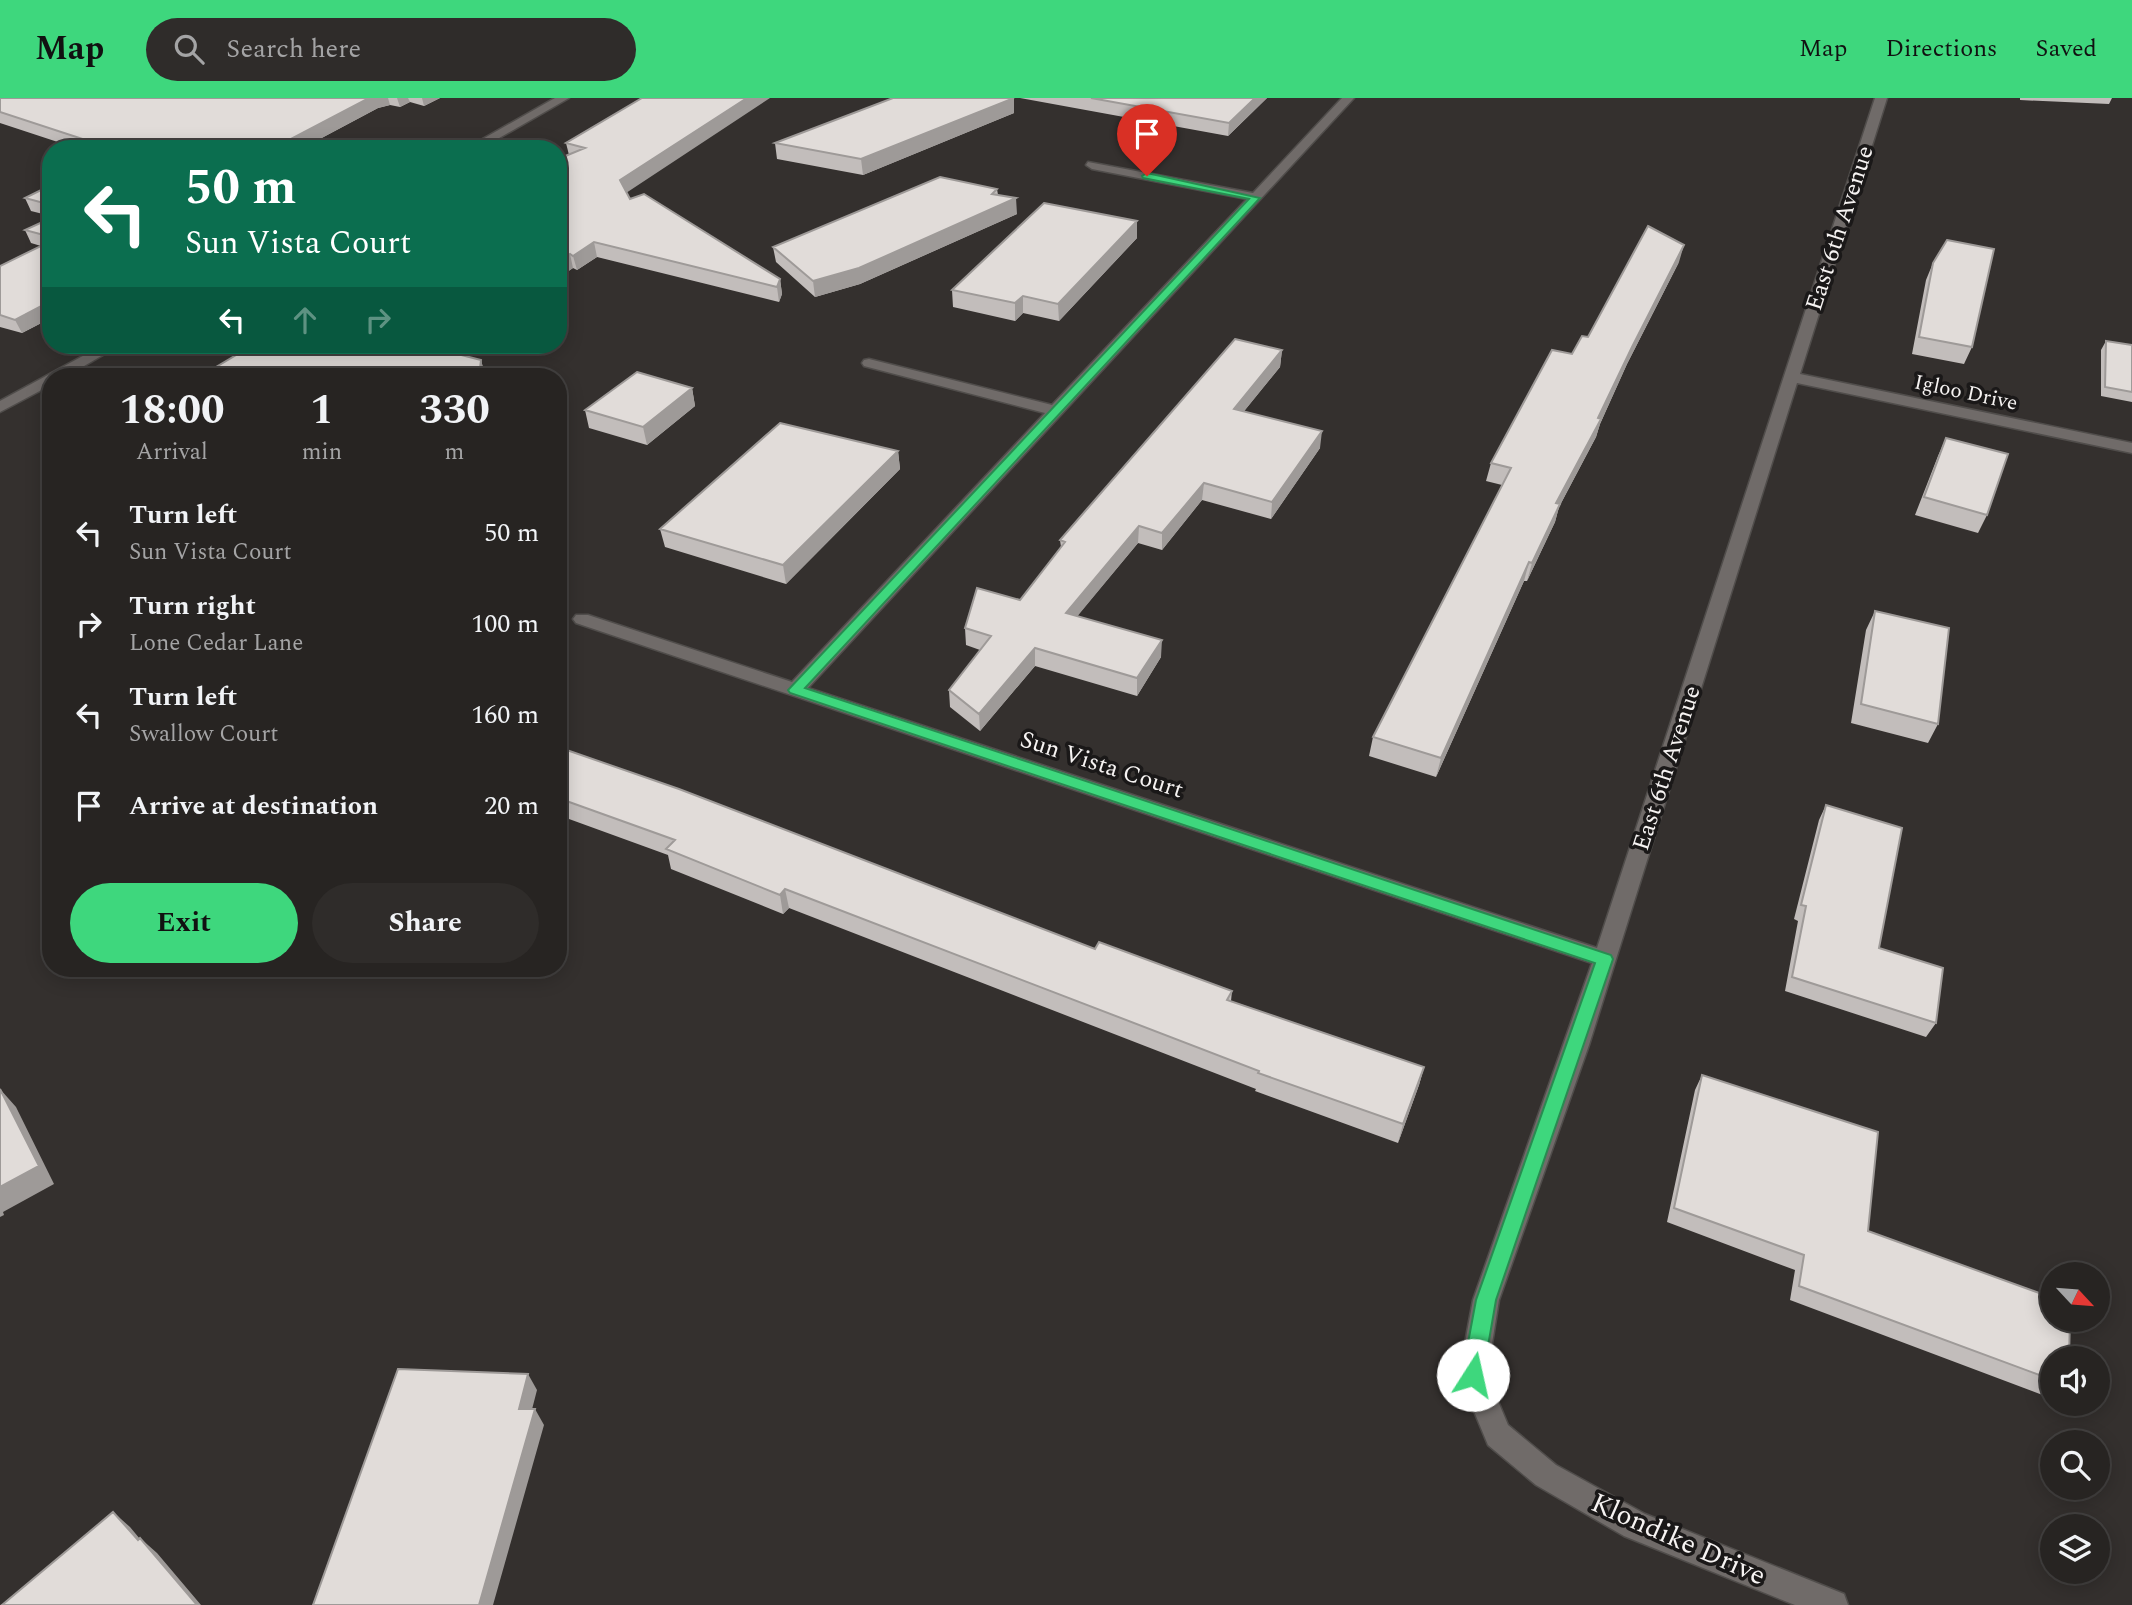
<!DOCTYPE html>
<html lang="en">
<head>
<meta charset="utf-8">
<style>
  :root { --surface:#272422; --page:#2f2c2a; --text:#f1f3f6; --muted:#a4a4a5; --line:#434140; --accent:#3ed77d }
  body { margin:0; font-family:Spectral,serif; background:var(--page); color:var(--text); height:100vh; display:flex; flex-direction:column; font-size:26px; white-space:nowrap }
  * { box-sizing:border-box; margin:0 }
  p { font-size:23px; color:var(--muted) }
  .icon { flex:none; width:38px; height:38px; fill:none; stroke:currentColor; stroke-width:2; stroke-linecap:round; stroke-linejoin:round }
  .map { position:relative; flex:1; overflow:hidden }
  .sheet { position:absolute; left:42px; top:270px; width:525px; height:609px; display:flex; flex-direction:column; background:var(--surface); border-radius:28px; box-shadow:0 4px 18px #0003,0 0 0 2px var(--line) }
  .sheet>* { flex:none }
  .banner { position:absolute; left:42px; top:42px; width:525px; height:214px; border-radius:28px; box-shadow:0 4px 18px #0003,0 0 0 2px var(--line); background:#0b6e4f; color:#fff; overflow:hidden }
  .needle { width:46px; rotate:116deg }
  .buttons { position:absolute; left:2040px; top:1164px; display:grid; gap:14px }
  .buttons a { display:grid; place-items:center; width:70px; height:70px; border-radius:50%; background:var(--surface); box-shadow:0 4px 18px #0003,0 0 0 2px var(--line); font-size:35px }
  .pin { position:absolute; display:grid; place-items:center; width:60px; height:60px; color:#fff; margin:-72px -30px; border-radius:50% 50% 50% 0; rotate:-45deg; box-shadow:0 0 7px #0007 }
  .pin .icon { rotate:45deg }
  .me { position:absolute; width:77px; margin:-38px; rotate:10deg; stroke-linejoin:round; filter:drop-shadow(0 0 5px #0008) }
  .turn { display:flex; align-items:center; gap:24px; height:147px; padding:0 28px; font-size:32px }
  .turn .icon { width:91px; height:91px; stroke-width:2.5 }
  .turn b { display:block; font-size:49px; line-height:60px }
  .lanes { display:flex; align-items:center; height:66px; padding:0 28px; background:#0003; justify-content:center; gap:35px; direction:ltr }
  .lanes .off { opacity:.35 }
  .eta { display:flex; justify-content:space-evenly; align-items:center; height:119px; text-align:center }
  .eta b { font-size:42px; font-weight:700; line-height:49px }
  .action { display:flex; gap:14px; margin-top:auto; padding:14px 28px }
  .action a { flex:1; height:80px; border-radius:42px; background:var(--accent); color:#111; font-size:28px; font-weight:700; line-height:80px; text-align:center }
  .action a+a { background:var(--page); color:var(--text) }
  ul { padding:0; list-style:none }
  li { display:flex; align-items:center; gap:21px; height:91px; padding:0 28px }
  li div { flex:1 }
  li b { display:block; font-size:26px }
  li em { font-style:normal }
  header { display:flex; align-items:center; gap:42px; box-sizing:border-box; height:98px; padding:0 35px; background:var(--accent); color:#111 }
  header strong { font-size:33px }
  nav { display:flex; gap:38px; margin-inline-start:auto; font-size:24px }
  .search { width:490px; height:63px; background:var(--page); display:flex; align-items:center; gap:18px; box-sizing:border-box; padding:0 24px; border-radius:38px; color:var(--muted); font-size:26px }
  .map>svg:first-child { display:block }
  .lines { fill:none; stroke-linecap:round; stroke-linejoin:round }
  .minor-casing { stroke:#504d4b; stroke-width:3 }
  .minor { fill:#706b69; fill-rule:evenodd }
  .wall { fill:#c2bdbb }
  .shaded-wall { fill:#9e9a98 }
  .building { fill:#e1dcd9; stroke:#9e9a98; stroke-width:2 }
  .route { fill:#3ed77d; stroke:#288c51; stroke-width:2 }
  .labels { text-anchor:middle; stroke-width:7; stroke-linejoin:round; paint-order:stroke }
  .far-street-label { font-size:21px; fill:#f6f3f2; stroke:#1a1818 }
  .street-label { font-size:24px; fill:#f6f3f2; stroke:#1a1818 }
  .near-street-label { font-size:28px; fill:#f6f3f2; stroke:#1a1818 }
</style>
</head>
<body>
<header>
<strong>Map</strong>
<div class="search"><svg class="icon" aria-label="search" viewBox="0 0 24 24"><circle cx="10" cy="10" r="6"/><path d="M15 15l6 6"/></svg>Search here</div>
<nav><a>Map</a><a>Directions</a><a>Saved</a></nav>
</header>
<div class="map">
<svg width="2132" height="1507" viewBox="0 0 2132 1507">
  <rect width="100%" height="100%" fill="#34302e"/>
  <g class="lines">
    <g class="minor-casing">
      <path id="minor" d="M555,0H569L480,51H465Z
        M1342,0H1354L808,590L1597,850L1875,0H1887L1800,276L2132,345V355L1797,285L1589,947L1499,1202L1487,1277L1508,1327L1556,1367L1645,1416L1844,1496L1848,1507H1795L1624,1438L1536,1387L1488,1347L1459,1277L1473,1202L1592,865L576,525L573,521L576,517H588L792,584L1045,315L864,268L862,265L864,262L869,261L1052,307L1247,101L1092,71L1086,67L1088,64L1253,95Z
        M103,247H120L67,278H51V287L0,314V303Z"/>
    </g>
    <use href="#minor" class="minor"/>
  </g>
  <path class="wall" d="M0,0H440L424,8L410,4L400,9L390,7L378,10L301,51H79L0,25Z
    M642,0L626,94L630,101L780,181L782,196L779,204L597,159L577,172L573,170L564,176L558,175V61L569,57L566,45Z
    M1014,0V15L863,77L777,61L775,45Z
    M1020,0H1267L1228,38Z
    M2020,0H2112L2109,6L2020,2Z
    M51,87V118L31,113L25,100Z
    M997,91L998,97L1017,116L860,186L815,199L776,164L773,149Z
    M51,120V220L22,235L0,229V168L41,148L31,145L25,132Z
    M1137,123V140L1059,223L1023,215L1015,223L953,209L952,192Z
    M1679,164L1627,266L1600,326L1596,339L1559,409L1555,424L1527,483H1524L1436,679L1369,658L1373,639L1502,387L1486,383L1491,365L1572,256L1588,239Z
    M1933,165L1972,249L1964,266L1912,256L1926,182Z
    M2106,243L2132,247V304L2101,298V252Z
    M1282,252L1280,269L1244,313L1320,350L1271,421L1202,402L1162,452L1138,445L1077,518L1161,559L1137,598L1035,568L980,633L950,609L949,592L980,552L966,547L965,530L1020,502L1061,449L1060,442Z
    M481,262L485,278H201Z
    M692,290L695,308L647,347L589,330L585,312Z
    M1946,340L1987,417L1978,435L1915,417L1938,358Z
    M898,353L900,371L786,486L665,449L660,431Z
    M1875,513L1938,626L1928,645L1851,625L1866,532Z
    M558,649L1095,851L1232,893L1231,903L1424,969L1419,987L1398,1045L1255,993L1256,991L789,810L783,816L671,771L668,757L558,717Z
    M1826,707L1879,850L1936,925L1926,939L1785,893L1798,823L1794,821L1819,722Z
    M1702,977L1868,1133L2053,1260V1301L1790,1202L1795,1172L1667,1124L1695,992Z"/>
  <path class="shaded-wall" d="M369,0H388L390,7L378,10L301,51H272Z
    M397,0H408L410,4L400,9Z
    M422,0H440L424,8Z
    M747,0H770L623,97L620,82Z
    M1014,0V15L863,77L861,61Z
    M1255,0H1267L1228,38L1229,25Z
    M1016,100L1017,116L860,186L815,199L813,183Z
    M1137,123V140L1059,223L1058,206Z
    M594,144L597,159L577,172L573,158Z
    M1684,147L1679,164L1627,266L1600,326L1596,339L1559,409L1555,424L1527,483L1532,465L1556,405L1632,249Z
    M570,156L573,170L564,176L561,161Z
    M780,181L782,196L779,204L777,189Z
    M1023,198V215L1015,223V205Z
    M51,203V220L22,235L15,222Z
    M1282,252L1280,269L1233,327L1234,311Z
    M481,262L485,277V278H479Z
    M692,290L695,308L647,347L643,329Z
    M1322,333L1320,350L1271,421L1272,404Z
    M898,353L900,371L786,486L783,467Z
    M1204,385L1202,402L1162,452V435Z
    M1139,428L1138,445L1066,532V515Z
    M1529,464L1524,483L1436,679L1441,660Z
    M1162,542L1161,559L1137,598V580Z
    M1035,550V568L980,633L979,616Z
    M785,791L789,810L783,816L780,797Z
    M1424,969L1419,987L1398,1045L1403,1026Z
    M0,991L16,1009L54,1086L3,1114L4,1117L0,1119Z
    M528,1276L537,1292L528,1327L519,1311Z
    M535,1311L544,1327L493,1507H479Z
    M113,1414L130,1429L145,1447L140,1440L157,1455L201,1507H197Z"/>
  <path class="building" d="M0,0H369L272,51H113L0,14Z
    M642,0H747L620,82L630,101L644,96L780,181L777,189L594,144L573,158L570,156L561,161H558V61L585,50L566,45Z
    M893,0H1014L861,61L775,45Z
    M1091,0H1255L1229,25Z
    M940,79L997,91L992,96L1016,100L859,170L813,183L773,149Z
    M51,87V107L25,100Z
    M1044,105L1137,123L1058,206L1023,198L1015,205L952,192Z
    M51,120V139L25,132Z
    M1648,128L1684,147L1632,249L1598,320L1601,321L1556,405L1560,406L1532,465L1529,464L1441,660L1373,639L1511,370L1491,365L1552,252L1572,256L1582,238L1588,239Z
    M1947,142L1994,151L1972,249L1919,239L1933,165Z
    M51,143V203L15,222L0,217V168Z
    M1235,241L1282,252L1234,311L1322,333L1272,404L1204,385L1162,435L1139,428L1066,515L1162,542L1137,580L1035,550L979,616L949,592L991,538L965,530L977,490L1020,502L1065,444L1060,442Z
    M2106,243L2132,247V294L2105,289Z
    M253,247H422L481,262L479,278H366L351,274L346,278H201Z
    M637,274L692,290L643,329L585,312Z
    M780,325L898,353L783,467L660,431Z
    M1946,340L2008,356L1987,417L1924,399Z
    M1875,513L1949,530L1938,626L1861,606Z
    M558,649L679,691L1095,851L1099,844L1232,893L1227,902L1424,969L1403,1026L1258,975L1259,973L785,791L780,797L666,751L675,742L558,700Z
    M1826,707L1902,730L1879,850L1943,870L1936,925L1792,879L1806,808L1801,807Z
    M1702,977L1878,1034L1868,1133L2053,1200V1222H2070L2069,1260H2053V1282L1799,1188L1804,1157L1674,1110Z
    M0,991L39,1068L0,1089Z
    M398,1271L528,1276L519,1311H535L479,1507H313Z
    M113,1414L138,1442L140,1440L197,1507H2Z"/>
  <path class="route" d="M1147,75L1260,100L805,590L1611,857L1613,861L1496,1202L1483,1277L1480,1284L1473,1287L1465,1284L1462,1277L1476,1202L1595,865L790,595L788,592L1249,101L1143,80L1142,78Z"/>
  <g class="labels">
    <g class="far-street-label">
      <text transform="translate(1966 294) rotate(12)" y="7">Igloo Drive</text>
    </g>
    <g class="street-label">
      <text transform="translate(1839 130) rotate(-72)" y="8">East 6th Avenue</text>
      <text transform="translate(1102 666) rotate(18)" y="8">Sun Vista Court</text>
      <text transform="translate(1666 670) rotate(-72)" y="8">East 6th Avenue</text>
    </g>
    <g class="near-street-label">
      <text transform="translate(1679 1440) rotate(24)" y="10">Klondike Drive</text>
    </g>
  </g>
</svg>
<div class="buttons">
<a><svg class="needle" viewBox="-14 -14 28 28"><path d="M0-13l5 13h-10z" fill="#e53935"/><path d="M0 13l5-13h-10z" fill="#a4a4a5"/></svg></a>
<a><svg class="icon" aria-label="sound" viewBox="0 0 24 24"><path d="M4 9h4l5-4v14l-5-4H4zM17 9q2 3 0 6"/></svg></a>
<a><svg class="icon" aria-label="search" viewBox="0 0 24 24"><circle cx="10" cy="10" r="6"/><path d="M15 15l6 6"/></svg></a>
<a><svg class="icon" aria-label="layers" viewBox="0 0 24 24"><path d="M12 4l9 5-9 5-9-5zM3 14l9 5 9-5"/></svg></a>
</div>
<div class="pin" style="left:1147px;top:78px;background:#d93025"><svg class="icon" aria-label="arrive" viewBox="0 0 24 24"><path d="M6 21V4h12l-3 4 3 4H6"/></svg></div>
<svg class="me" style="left:1473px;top:1277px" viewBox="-20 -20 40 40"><circle r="19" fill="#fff"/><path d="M0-13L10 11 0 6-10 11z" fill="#3ed77d"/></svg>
<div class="banner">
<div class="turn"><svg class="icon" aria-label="left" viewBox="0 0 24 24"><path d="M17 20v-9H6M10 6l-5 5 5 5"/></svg><div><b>50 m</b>Sun Vista Court</div></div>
<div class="lanes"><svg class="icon" aria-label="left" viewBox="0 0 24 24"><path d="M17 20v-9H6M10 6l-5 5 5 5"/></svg><svg class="icon off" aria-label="ahead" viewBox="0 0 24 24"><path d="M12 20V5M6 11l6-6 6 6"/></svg><svg class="icon off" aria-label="right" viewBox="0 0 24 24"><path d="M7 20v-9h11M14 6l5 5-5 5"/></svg></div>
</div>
<section class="sheet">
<div class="eta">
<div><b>18:00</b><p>Arrival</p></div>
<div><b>1</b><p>min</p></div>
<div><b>330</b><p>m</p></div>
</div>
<ul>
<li><svg class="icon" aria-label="left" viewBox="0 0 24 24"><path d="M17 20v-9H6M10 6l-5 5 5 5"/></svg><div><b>Turn left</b><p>Sun Vista Court</p></div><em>50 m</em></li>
<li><svg class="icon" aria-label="right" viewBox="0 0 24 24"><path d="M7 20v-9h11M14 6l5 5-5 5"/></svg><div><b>Turn right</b><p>Lone Cedar Lane</p></div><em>100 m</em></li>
<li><svg class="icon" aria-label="left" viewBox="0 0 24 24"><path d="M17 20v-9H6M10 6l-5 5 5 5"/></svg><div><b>Turn left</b><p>Swallow Court</p></div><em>160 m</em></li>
<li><svg class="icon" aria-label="arrive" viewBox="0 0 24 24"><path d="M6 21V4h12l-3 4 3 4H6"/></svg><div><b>Arrive at destination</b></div><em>20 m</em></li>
</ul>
<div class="action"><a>Exit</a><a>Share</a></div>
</section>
</div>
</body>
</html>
